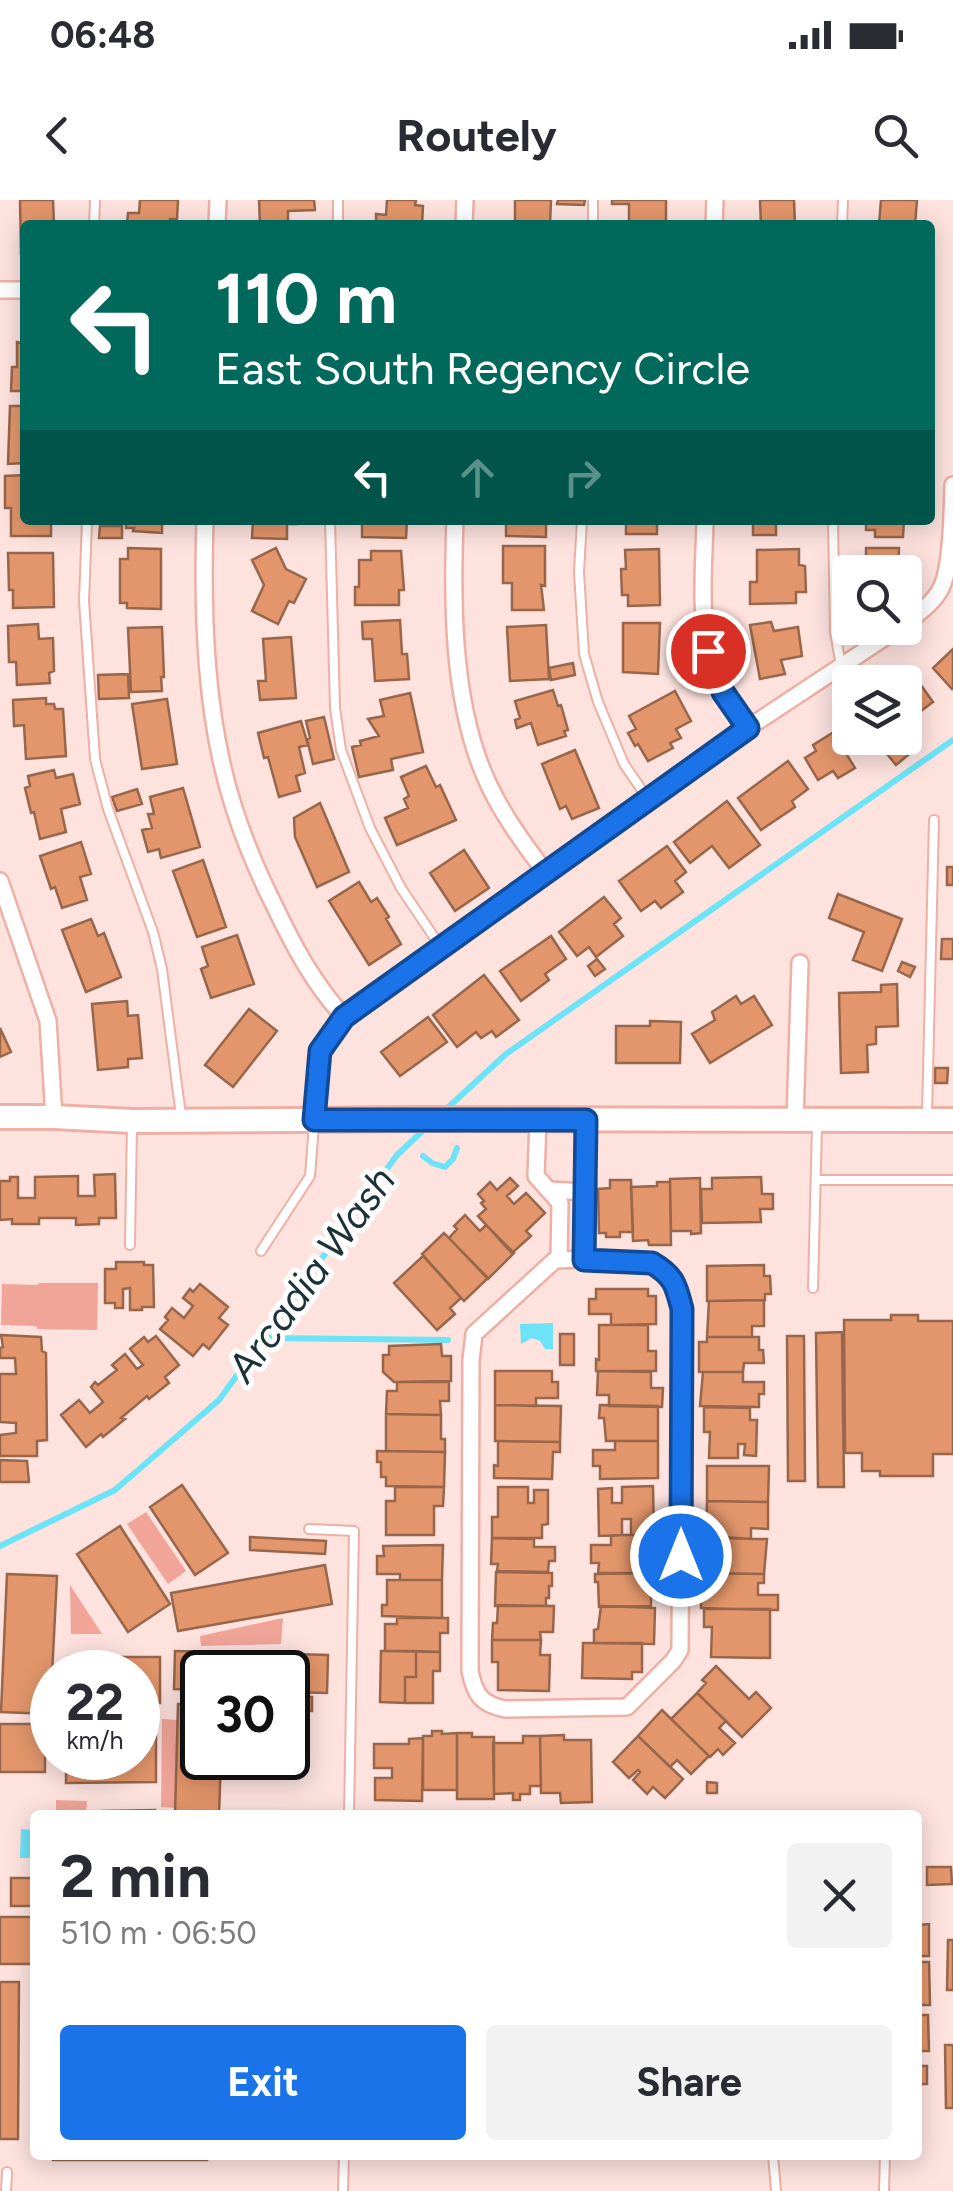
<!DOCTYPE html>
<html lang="en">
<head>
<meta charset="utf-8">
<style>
  :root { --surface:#fff; --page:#f2f2f3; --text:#2b2b33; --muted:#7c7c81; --accent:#1a73e8 }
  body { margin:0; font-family:Figtree,sans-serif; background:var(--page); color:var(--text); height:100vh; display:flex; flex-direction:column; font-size:38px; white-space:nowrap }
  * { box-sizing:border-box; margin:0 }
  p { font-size:32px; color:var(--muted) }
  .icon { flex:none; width:55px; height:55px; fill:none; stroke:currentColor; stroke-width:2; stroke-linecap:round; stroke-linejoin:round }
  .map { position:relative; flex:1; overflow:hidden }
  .drawer { position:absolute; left:30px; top:1610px; width:892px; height:350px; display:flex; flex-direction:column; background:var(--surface); border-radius:10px; box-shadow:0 5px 25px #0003 }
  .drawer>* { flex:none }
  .hud { position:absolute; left:20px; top:20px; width:915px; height:305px; border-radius:10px; box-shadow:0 5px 25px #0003; background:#00695c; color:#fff; overflow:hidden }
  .fabs { position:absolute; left:832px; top:355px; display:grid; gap:20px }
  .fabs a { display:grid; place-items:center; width:90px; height:90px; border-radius:10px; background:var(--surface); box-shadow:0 5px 25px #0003; font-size:50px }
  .speed { position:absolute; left:30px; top:1450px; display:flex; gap:20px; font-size:50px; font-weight:700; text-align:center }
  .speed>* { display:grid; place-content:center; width:130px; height:130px; border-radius:50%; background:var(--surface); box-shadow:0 5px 25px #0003; line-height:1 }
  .speed small { font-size:25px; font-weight:400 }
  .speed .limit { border:5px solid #111; border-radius:15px; background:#fff; color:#111 }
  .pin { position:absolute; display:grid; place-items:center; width:85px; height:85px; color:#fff; margin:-42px; border:5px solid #fff; border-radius:50%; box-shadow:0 2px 10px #0007 }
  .me { position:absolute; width:110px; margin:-55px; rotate:0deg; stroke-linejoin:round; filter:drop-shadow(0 0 8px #0008) }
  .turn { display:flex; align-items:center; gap:35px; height:210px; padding:0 30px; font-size:45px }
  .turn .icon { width:130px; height:130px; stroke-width:2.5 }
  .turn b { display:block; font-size:70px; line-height:85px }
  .lanes { display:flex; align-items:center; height:95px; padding:0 30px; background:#0003; justify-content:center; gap:50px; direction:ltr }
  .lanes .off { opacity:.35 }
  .round { display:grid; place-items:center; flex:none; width:105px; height:105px; border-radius:10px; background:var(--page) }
  .headline { display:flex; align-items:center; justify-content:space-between; height:170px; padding:0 30px }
  h1 { font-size:60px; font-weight:700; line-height:75px }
  .action { display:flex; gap:20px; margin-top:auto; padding:20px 30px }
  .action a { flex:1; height:115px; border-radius:10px; background:var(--accent); color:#fff; font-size:40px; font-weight:700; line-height:115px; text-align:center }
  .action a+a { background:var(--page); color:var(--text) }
  .status { display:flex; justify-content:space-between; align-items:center; height:70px; padding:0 50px; background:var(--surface); direction:ltr }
  .status svg { height:28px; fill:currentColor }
  header { display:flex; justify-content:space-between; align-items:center; height:130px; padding:0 30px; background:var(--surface); font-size:45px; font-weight:700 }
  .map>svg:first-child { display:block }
  .green { fill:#f1a598 }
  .water { fill:#6de3f7 }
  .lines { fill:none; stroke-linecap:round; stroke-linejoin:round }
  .stream { stroke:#6de3f7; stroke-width:6 }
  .building { fill:#e3966b; stroke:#97664b; stroke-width:2.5 }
  .lane-casing { stroke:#eeb0a5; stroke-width:12 }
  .street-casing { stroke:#eeb0a5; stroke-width:20 }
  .secondary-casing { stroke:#eeb0a5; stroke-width:28 }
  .lane { stroke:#fff; stroke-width:8 }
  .street { stroke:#fff; stroke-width:15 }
  .secondary { stroke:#fff; stroke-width:22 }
  .route-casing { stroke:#114b97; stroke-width:25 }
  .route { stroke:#1a73e8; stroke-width:18 }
  .labels { text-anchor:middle; stroke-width:10; stroke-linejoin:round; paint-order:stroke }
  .water-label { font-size:40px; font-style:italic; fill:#1d3236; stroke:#fff }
</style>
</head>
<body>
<div class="status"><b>06:48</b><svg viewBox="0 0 49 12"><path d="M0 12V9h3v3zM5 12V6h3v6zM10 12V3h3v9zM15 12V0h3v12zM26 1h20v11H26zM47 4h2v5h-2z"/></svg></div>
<header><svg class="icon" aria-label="back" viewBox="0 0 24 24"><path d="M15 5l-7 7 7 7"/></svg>Routely<svg class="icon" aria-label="search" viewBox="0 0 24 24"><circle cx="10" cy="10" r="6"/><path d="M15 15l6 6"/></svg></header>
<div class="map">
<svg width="953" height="1991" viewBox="0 0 953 1991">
  <rect width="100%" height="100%" fill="#fde2de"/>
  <path class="green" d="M39,1083H98L97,1130L37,1129L36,1126L1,1125L2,1084L37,1085Z
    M146,1312L186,1371L168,1384L127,1324Z
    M70,1385L102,1434H71Z
    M283,1418L281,1444L201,1446L200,1436Z
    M162,1519L177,1520L175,1608L161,1607Z
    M56,1600L87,1601L86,1615H56Z"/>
  <path class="water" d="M553,1123V1149H545L540,1141L532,1138L521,1144L520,1124Z
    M21,1629L35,1630V1658H20Z"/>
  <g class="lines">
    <path class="stream" d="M442,913L506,854L953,540
      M423,956L432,963L445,967L453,959L457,948
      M265,1138L448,1140
      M0,1346L115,1290L219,1200L397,955L429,925"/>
  </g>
  <path class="building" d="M20,0H53L54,25H25V54H21Z
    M140,0H178L177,19H170L169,25H127L128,13H139Z
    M259,0H314L315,10L288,11V25H260Z
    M387,0H416L415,5L423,6L422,25H376V14L386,15Z
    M515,0H551L550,25H515Z
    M558,0H585L584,5L557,4Z
    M612,0H666V25H617H629V4H612Z
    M760,0H794L795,25H761Z
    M881,0H917L915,25H879Z
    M22,124H25V191H11L12,167H17V142L22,143Z
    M10,206H25V263L8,264Z
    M25,275V320H51V336H11V308H5V276Z
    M126,320H162V333L133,331L134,328H126Z
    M253,320H297V324H287V339L252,338Z
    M362,320H407L406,338L362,337Z
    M506,320H546V337L506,336Z
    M626,320H657V334H626Z
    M753,320H792V322L776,321V335H753Z
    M866,320H904L903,337H875V330H866Z
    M100,326H122V338H99Z
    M503,346H545V386L541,385L544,410H512V383H503Z
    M128,348L161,349V409L127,408V403H120V359H128Z
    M276,348L286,369L306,379L294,403L289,401L278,424L252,411L264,385L252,360Z
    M866,348H899L898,372H857L858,369L866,371Z
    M659,349L660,405L628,406V395H622L621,369H626L625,350Z
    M799,349V365L805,366L806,392H796V403L750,404V382H757V350Z
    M371,351H401L404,390H399V405H355V387H359V360H371Z
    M8,353H53L54,407L13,408V390H9Z
    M400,420L402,454H407L409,479L375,481L372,439H363L362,422Z
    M771,422L774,431L798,427L802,456L781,460L785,474L760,479L750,425Z
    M623,423H660L658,474L623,472Z
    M38,424L39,439L53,438L54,471L49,473L50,483L17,485L16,462H9L8,426Z
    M546,425L549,479L510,481L507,427Z
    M162,427L164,477H161L162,491L131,492L128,428Z
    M291,437L296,498L260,500L258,481H266L263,439Z
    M953,449V488L952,489L933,468Z
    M573,463L575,475L551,480L549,468Z
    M128,474L129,498L99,499L98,475Z
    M913,474L933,502L905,523V482H902Z
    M553,490L558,506L561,505L568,530L564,531L566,536L538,545L531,523L517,528L515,520L520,518L515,501Z
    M675,491L691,521L676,529L681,538L670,543L673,548L648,561L638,544L635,546L628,533L636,529L629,516Z
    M410,493L423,552L391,559L393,570L359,577L352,547L361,545L360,541L379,536L368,519L384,516L380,500Z
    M46,498V504H54L55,509H63L66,556L26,559L24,525L14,526L13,500Z
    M167,499L177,564L142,569L132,504Z
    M324,517L334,559L313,564L307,539L310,538L306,521Z
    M301,521L308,545L299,547L305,573L296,576L300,591L279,597L268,557L264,558L258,533Z
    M850,522V538H864L867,542L847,555L855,568L838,578L833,571L818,580L805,558L816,551L813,545Z
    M899,545L908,555L896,565L887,554Z
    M575,550L599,608L572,619L566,606L560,609L542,564Z
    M788,561L808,589L792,601L795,607L761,630L738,598Z
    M426,566L436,587L440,585L456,620L397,645L385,618L408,608L404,599L409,596L401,577Z
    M54,570L56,578L73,574L80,604L61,609L66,632L40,639L34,612L31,613L25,588L30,586L28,576Z
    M183,588L200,647L161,658L159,649L148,652L142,630L152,628L148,614H154L150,597Z
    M137,589L142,604L117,611L112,597Z
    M727,601L760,645L729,668L712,646L690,663L674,642Z
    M320,603L349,672L317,687L295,637L294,618Z
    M81,642L91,674L80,677L87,700L62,708L55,687L51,689L40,656Z
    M667,646L686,672L675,681L683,692L661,708L655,701L641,711L619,681Z
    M464,650L489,688L455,711L430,673Z
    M203,660L226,727L197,737L173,671Z
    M947,667H953V685H947Z
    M359,682L371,702L377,698L389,717L386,719L401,744L369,765L329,701Z
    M838,694L902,719L882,771L853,760L864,732L829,718Z
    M604,697L621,718L614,724L623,736L596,757L589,747L577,756L559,732Z
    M91,719L98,736L104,733L121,777L86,792L62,730Z
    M237,735L254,784L211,798L201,769L208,766L202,747Z
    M551,736L566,759L545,774L549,780L521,801L500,771Z
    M942,739H953V759H941Z
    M597,759L605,769L595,776L588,766Z
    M902,762L915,767L910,777L898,771Z
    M484,775L519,820L496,837L492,831L481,838L476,832L457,847L433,815Z
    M897,784L898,826L876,827V844L867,845L868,872L841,873L839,793L881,792V785Z
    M736,796L741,804L754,796L772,825L710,863L692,834L715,820L712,812Z
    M127,801L128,816L138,815L142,858L128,859V867L98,870L92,804Z
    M249,809L277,831L233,887L205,865Z
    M428,817L447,842L400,876L381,852Z
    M650,821L681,822L680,863H616V826H650Z
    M0,828L11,852L0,857Z
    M935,868H948L947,883H935Z
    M115,974L116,1018H99V1024L76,1025V1018H39V1024H12V1019L0,1020V981H10V977H18V998H35V977L78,976V996H95L94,975Z
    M761,977L762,994H773V1009H760L761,1022L702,1023L701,989H712V978Z
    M510,978L518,986L507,996L514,1004L526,993L545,1013L526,1031L531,1036L512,1053L478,1016L486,1009L481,1003L484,1001L478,994L490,982L497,990Z
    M700,978L701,1033L691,1034V1031H671L670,979Z
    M610,980H631L633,1032H620V1037H606V1033H599L598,989L610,988Z
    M657,982H670L671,1045H649L648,1040L633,1041L631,987L657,986Z
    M465,1015L480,1031L486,1025L514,1053L488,1079L449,1038L457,1029L454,1026Z
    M444,1033L488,1078L464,1101L422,1054Z
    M423,1056L461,1098L450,1108L455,1114L437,1130L394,1083Z
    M116,1062H144V1065H153L154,1107H142V1110H130V1088L123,1089V1108H115V1103H105V1069H116Z
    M764,1065V1076H770L771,1094H765V1100L707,1101V1066Z
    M200,1084L228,1107L219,1118L228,1125L209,1149L203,1144L193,1156L160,1129L168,1120L165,1117L172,1108L184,1118L193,1106L183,1098L190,1089L193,1092Z
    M596,1089H648V1096H656V1124L611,1125V1114H589V1099H596Z
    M764,1100V1126H752V1137H707L709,1101Z
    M891,1115H918V1121H953V1254H933V1276H880V1271H862V1253H845L844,1120H891Z
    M599,1125H648V1151H656V1171H596V1159L599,1160Z
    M842,1132L844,1287H818L816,1133Z
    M560,1134H574V1165H560Z
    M1,1135L41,1137L42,1151L46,1153L47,1240L37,1241V1256H0V1235L16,1233V1223L0,1222V1174H16L15,1158H0V1148L3,1147Z
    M156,1136L179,1165L165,1177L169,1183L149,1199L147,1196L121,1218L125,1219L103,1237L101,1234L86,1247L61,1215L79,1200L90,1213L103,1202L91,1187L95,1182L98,1185L117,1170L112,1165L125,1154L137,1169L143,1165L130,1149L144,1137L148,1142Z
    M787,1136H804L805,1281H788Z
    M707,1137H759V1150H763L764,1163H744L743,1172H699V1142H707Z
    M441,1144L442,1156H451V1181L394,1182L383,1172V1155H389V1146Z
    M495,1171H552V1182H558V1198H536V1206L495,1205Z
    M598,1171L651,1172V1188H663L662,1207L609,1206V1195H597Z
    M703,1172H743V1182H764V1194H759V1207L700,1206Z
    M397,1182H449V1201H440L441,1215L386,1214L387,1191H397Z
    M495,1205L561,1206L560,1242L495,1241Z
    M600,1205L658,1206V1241H606L604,1218H599Z
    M704,1207L750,1208V1220H757L756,1256L744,1255L745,1244H738V1258H709L710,1232H704Z
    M386,1214L441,1215V1239H445V1252L386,1251Z
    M498,1241L560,1242V1252H553L552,1279L494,1278V1265L498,1266Z
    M615,1241H658V1278L600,1279V1266H593V1250H615Z
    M377,1251L445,1252L444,1287L386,1286V1277H381V1262H377Z
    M0,1260L27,1261L29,1282H0Z
    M707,1266H769L768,1302L707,1301Z
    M182,1285L228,1353L195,1375L150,1307Z
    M653,1286L654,1335H631V1319H622V1335L599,1336L598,1289L612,1288V1303H622V1287Z
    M395,1287H444L443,1306H434V1335H386V1301H395Z
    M498,1287H528V1303H534V1290H548V1324L542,1325V1338H492V1317H498Z
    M707,1301L768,1302V1329L751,1328V1339L706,1336Z
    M120,1326L170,1404L128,1432L77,1354Z
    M622,1335H654L656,1373H598L599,1363H591V1345H611V1336Z
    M250,1337L326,1341L325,1354L250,1350Z
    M492,1338L534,1339V1347H555V1361H549L548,1372L497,1371L498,1364H491Z
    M714,1338L767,1339L764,1374L701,1373L702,1344H714Z
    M443,1345L442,1380H400V1374H377V1356H384L383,1346Z
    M325,1365L332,1404L178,1431L171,1393Z
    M496,1372L552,1373V1386H549V1398H546V1406H495Z
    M654,1373L655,1381H658L657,1392H651V1406L599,1407L598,1382H595V1374Z
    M701,1373L764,1374V1383H758V1395H778V1410L701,1408Z
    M7,1374L57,1376L50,1514L1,1512Z
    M387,1380H442V1418L382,1416V1405H387Z
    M498,1405L554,1406L553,1432H540L541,1440H492L493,1423H497Z
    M601,1406L655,1408L654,1444L594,1443V1430L598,1429Z
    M704,1409H770V1458L711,1457L712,1427H704Z
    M397,1418H448V1433H440V1452L385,1451V1424H397Z
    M492,1440H541L540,1455H550L549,1491L498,1490V1462H492Z
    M583,1443H642V1472H632V1479L582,1478Z
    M175,1451L328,1455L327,1493L288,1492V1472H202V1490L174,1489Z
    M381,1451H416V1477H405V1503L380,1502Z
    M416,1451L440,1452V1471H433V1503H405V1477H416Z
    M69,1457H160V1503H138V1472H69Z
    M716,1466L749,1499L756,1492L771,1508L742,1537L697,1493L706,1483L702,1480Z
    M697,1493L726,1521L719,1528L735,1543L723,1555L718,1549L710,1557L671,1519Z
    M288,1496L312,1497V1511L288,1510Z
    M178,1504L202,1505V1558H221L219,1615H175Z
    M662,1510L709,1556L691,1574L677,1560L670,1567L638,1536Z
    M0,1524H45V1572H0Z
    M432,1531H442V1534L457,1533V1590H423V1536H432Z
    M457,1533H472V1537H494V1599H457Z
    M564,1535V1540H591L592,1602L561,1603L560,1593H541L540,1536Z
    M138,1536H156V1582L66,1583V1558H138Z
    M523,1536H540L541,1586H530V1594H520V1600H513V1593L494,1594L493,1543H523Z
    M638,1536L683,1579L665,1598L653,1587L647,1594L633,1580L640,1572L638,1570L629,1578L613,1562Z
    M423,1538L422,1601L375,1600V1578H392V1568H374V1544H409V1539Z
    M707,1582L717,1583V1593H707Z
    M155,1610V1615H102V1611Z
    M927,1667H951L952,1684L927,1685Z
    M11,1678H35V1706H11Z
    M0,1717H35V1764H0Z
    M929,1724V1756H918V1725Z
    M948,1740H953V1790H947Z
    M918,1762H929L930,1805H918Z
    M0,1782H19L18,1939H0Z
    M918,1815H928L929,1851H918Z
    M945,1845H953V1908H946Z
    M918,1866H927V1884H918Z
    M53,1955H207V1960H53Z"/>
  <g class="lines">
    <g class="lane-casing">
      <path id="lane" d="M94,25L95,0
        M338,25V0
        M593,25V0
        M842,25L843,0
        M87,320L84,401L95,559L108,609L153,732L162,769L181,916
        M330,320L335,508L341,550L370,628L401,688L442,749
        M582,320L579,372L584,454L598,502L624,564L648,599
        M833,320L835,432L841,466
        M927,915L934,620
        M816,980H953
        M130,1045L132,925
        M261,1051L310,976L314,924
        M813,1088L817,925
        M309,1329L354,1331L349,1615
        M773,1955L776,1991
        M6,1991L7,1972
        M343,1991L344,1955
        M884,1991L885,1955"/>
    </g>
    <g class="street-casing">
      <path id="street" d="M217,25L218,0
        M464,25L465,0
        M714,25L715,0
        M0,90H25
        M205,320C202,414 205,519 234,608C245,643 259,675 275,707C294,747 314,784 344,817
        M455,320C452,402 452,498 484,574C499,610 523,643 546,673
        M705,320C704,368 698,422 713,467C721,490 735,509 748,528
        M905,423C917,415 933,403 940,390C952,370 952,310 953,285
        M0,681L48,821L54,917
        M314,920L317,872L321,851L344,817L451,743L746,529L899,428
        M538,920L536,976L560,1003L559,1060
        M795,920L800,763
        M549,990L585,992
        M584,1059L652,1063C674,1076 676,1085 682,1109L680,1450L673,1461L627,1507L505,1509C481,1504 475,1495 470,1471L471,1160L474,1134L555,1060Z
        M584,1059L586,920"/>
    </g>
    <g class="secondary-casing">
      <path id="secondary" d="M0,917H54L132,921L422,919L953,920"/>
    </g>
    <use href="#lane" class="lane"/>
    <use href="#street" class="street"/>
    <use href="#secondary" class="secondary"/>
  </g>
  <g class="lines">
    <g class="route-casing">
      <path id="route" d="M681,1356L682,1109C676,1085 674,1076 652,1063L584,1060L586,920H314L320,851L344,817L748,528L723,492L708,451"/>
    </g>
    <use href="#route" class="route"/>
  </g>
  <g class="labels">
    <g class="water-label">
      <text transform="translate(311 1074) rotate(-54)" y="14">Arcadia Wash</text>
    </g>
  </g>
</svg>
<div class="fabs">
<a><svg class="icon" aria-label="search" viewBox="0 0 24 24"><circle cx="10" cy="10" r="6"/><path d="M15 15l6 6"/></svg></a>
<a><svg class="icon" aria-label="layers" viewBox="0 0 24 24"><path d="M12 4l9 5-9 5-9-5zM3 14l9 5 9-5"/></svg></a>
</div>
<div class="speed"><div>22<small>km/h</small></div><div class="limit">30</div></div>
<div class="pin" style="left:708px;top:451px;background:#d93025"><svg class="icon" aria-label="arrive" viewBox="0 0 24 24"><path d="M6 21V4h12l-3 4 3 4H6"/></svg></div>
<svg class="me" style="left:681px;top:1356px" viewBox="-20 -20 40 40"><circle r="17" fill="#1a73e8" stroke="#fff" stroke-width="3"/><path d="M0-11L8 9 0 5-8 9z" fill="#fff"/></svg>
<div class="hud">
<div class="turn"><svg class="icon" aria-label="left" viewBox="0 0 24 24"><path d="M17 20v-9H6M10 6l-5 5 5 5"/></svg><div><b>110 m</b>East South Regency Circle</div></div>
<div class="lanes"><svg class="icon" aria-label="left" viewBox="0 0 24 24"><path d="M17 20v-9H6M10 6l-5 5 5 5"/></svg><svg class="icon off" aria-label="ahead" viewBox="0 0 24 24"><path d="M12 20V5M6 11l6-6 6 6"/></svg><svg class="icon off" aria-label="right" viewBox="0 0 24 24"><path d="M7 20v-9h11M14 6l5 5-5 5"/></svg></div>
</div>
<section class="drawer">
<div class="headline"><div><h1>2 min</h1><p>510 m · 06:50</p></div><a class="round"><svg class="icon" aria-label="close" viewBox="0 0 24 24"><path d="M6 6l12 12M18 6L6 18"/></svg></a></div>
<div class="action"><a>Exit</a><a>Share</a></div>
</section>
</div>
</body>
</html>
